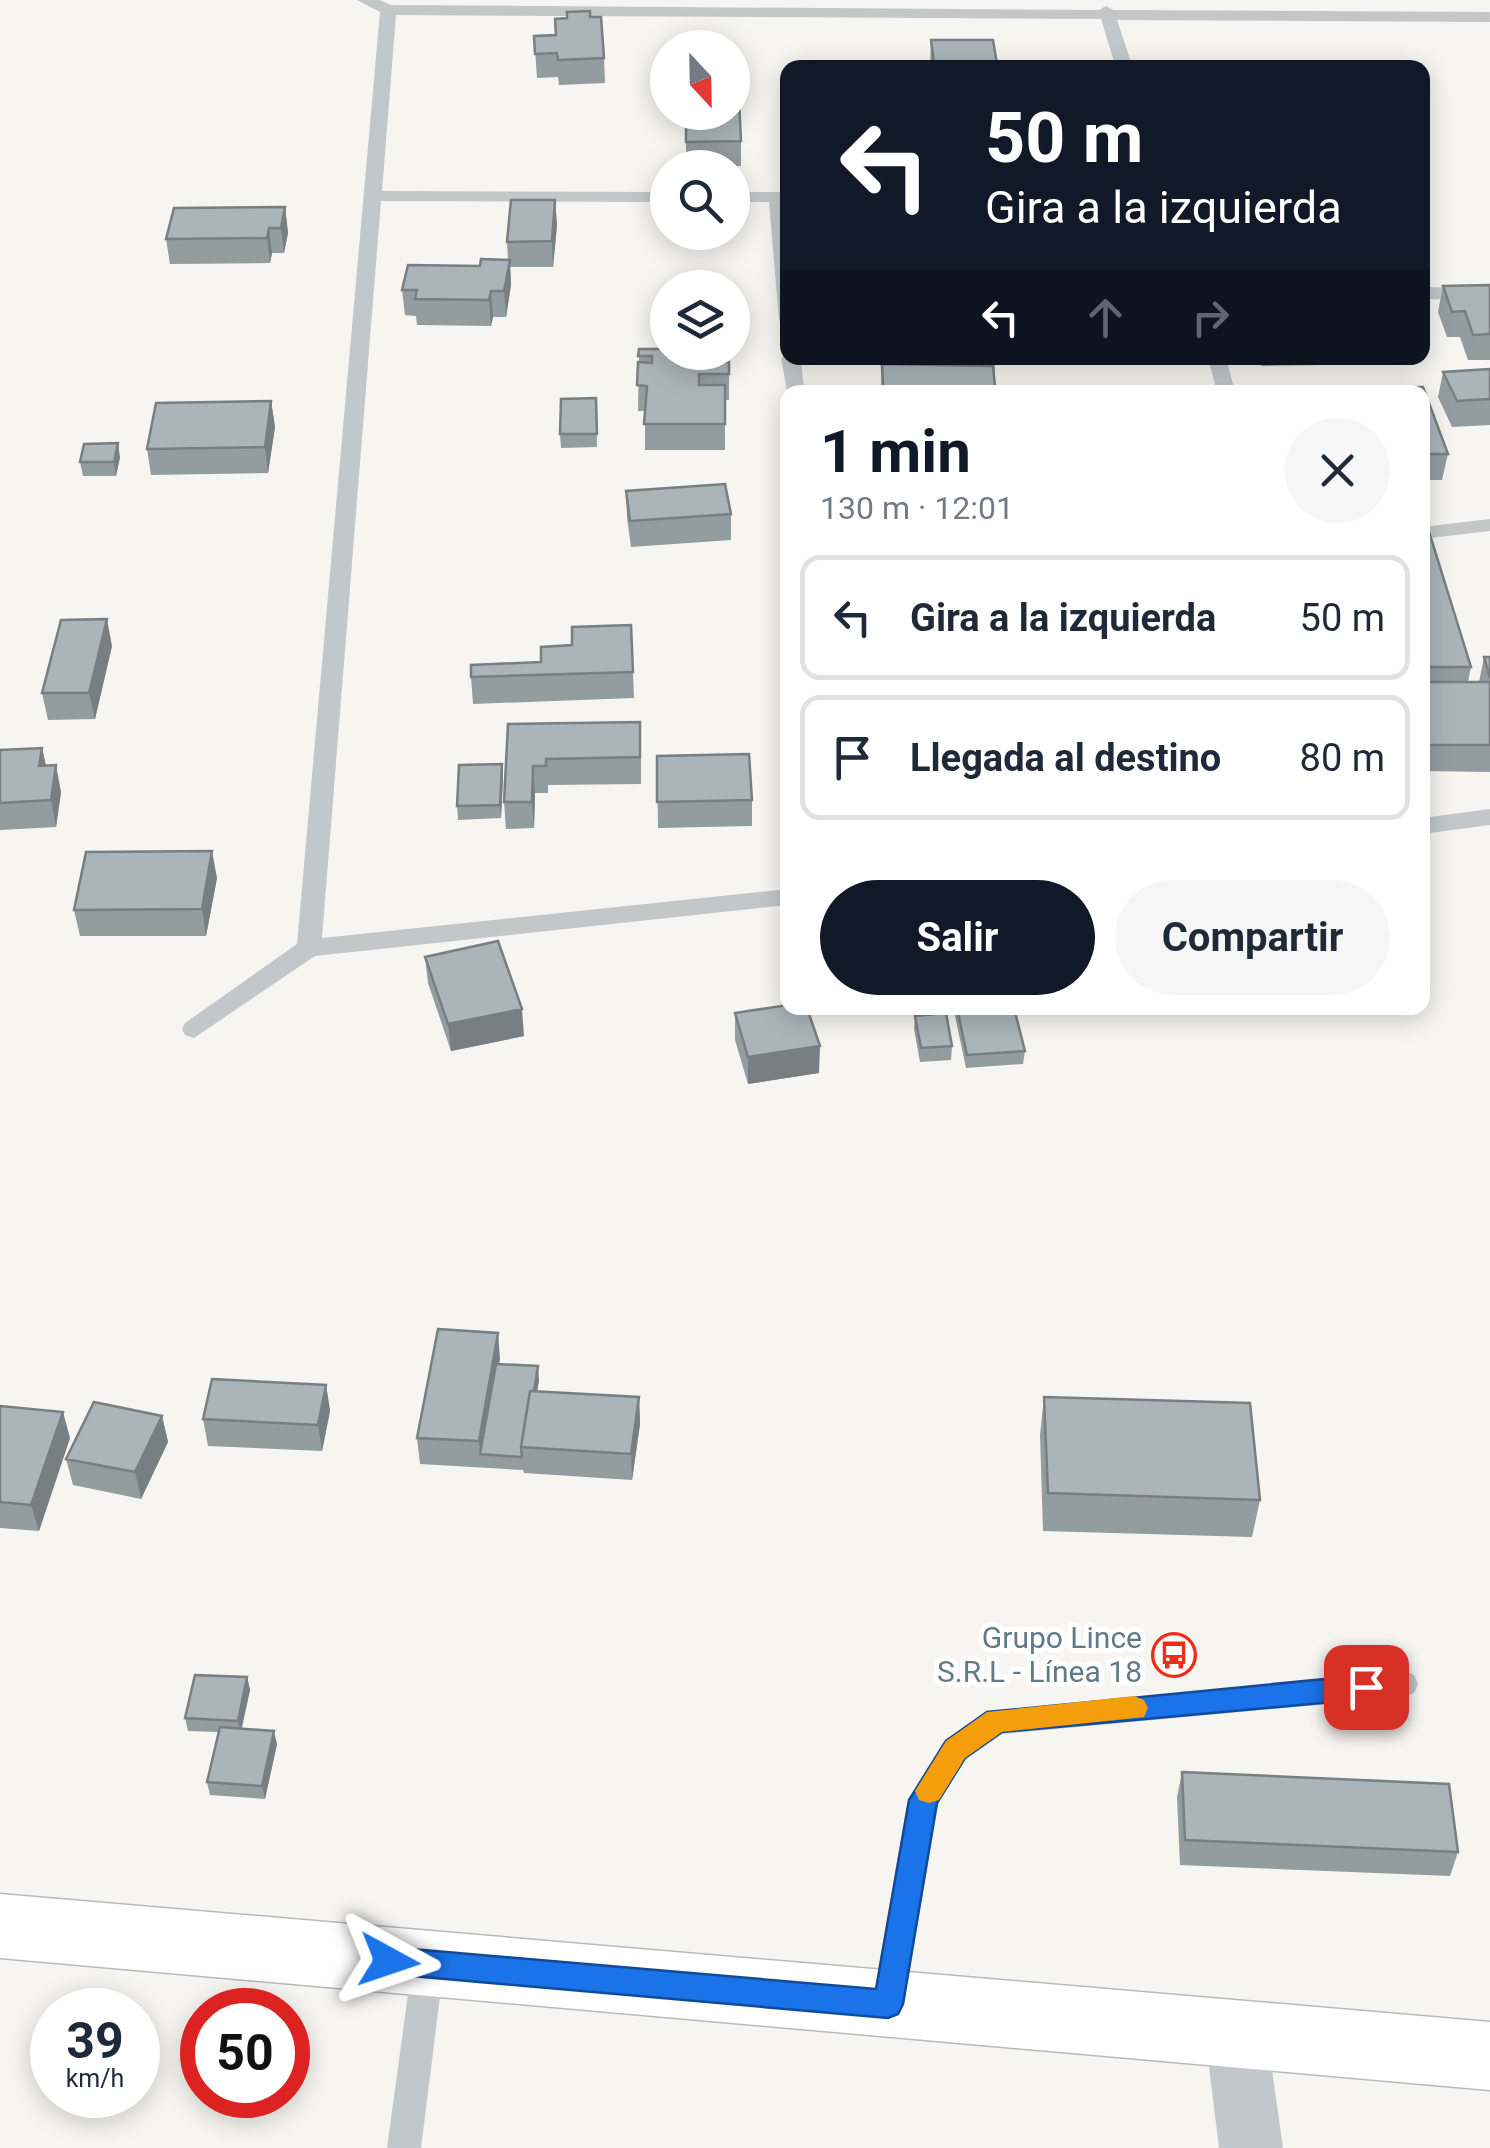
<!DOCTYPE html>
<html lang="es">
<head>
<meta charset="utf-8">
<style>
  :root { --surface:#fff; --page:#f6f6f7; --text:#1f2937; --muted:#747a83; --line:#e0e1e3; --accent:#111827 }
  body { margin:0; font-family:Roboto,sans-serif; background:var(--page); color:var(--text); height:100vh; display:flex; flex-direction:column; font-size:38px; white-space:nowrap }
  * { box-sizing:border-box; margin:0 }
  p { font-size:32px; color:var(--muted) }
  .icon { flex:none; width:55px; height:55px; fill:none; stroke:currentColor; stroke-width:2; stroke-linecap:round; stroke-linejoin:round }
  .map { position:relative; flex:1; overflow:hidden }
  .details { position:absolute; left:780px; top:385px; width:650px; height:630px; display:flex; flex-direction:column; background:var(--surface); border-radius:20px; box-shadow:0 5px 25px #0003 }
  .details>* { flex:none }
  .guide { position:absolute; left:780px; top:60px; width:650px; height:305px; border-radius:20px; box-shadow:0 5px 25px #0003; background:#111827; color:#fff; overflow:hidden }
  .needle { width:65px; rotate:158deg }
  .controls { position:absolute; left:650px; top:30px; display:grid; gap:20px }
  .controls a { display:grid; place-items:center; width:100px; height:100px; border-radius:50%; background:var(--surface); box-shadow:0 5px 25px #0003; font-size:50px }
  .speed { position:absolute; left:30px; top:1988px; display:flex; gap:20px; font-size:50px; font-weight:700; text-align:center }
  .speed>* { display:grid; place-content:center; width:130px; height:130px; border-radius:50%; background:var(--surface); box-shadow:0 5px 25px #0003; line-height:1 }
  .speed small { font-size:25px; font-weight:400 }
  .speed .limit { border:15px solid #d22; background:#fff; color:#111 }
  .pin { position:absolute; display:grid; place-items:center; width:85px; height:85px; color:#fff; margin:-42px; border-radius:20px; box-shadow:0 5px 15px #0006 }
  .me { position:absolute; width:110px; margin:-55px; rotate:95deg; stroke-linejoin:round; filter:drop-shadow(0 0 8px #0008) }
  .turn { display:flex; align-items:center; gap:35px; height:210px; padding:0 40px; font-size:45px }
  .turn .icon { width:130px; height:130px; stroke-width:2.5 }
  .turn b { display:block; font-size:70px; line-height:85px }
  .lanes { display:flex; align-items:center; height:95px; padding:0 40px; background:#0003; justify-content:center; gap:50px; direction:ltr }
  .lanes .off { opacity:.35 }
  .round { display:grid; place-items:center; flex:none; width:105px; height:105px; border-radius:52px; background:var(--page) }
  .headline { display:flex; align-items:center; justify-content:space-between; height:170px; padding:0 40px }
  h1 { font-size:60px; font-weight:700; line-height:75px; color:var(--accent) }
  .primary-button { display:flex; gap:20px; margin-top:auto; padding:20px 40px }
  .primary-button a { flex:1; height:115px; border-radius:60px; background:var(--accent); color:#fff; font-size:40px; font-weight:700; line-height:115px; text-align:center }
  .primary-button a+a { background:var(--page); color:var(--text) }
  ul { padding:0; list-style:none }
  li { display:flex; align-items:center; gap:30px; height:125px; margin:0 20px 15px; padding:0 20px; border:5px solid var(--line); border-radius:20px }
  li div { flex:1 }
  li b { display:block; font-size:38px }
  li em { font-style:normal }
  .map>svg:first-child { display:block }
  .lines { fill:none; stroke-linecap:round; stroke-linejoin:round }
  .secondary-casing { stroke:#b4bbbe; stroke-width:3 }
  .lane { fill:#c2c7ca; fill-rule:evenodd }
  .street { fill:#c2c7ca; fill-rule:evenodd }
  .secondary { fill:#fff; fill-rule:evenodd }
  .wall { fill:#939c9f }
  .shaded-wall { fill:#787f82 }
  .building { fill:#abb5b9; stroke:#787f82; stroke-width:2.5 }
  .route { fill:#1a73e8; stroke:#114b97; stroke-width:2.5 }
  .slow { fill:#f59e0b }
  .labels { text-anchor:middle; stroke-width:10; stroke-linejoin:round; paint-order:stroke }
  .poi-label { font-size:30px; fill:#627a85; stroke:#fff; text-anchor:end }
</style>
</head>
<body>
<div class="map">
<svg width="1490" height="2148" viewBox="0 0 1490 2148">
  <rect width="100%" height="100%" fill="#f6f5f1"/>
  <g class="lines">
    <g class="secondary-casing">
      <path id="secondary" d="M0,1894L1490,2022V2090L0,1958Z"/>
    </g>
    <path class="lane" d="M357,0H379L391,5L1099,10L1106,6L1113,10L1490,12V22L1117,20L1133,68H1116L1101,19L396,15L382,191L668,192V202L381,201L322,938L788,889V905L315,956L194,1038L185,1035L182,1029L185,1023L297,944L380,12Z
      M732,192H788V326L779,320L769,202H732Z
      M1422,287L1490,288V300L1422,299Z
      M788,353V358H801L804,392H788V396L781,358Z
      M1208,358H1226L1235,392H1217Z
      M1490,519V531L1422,539V527Z
      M1490,809V825L1422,834V818Z
      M1403,1671L1414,1675L1418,1684L1414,1693L1403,1697L1002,1734L966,1759L938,1803L904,2004L900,2015L888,2019L876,2015L872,2004L908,1800L944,1741L985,1712Z
      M428,1950L439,1954L444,1965L421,2148H387L412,1965L417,1954Z"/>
    <path class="street" d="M1236,2005L1258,2013L1267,2034L1283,2148H1219L1205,2034L1214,2013Z"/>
    <use href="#secondary" class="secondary"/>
  </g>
  <path class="wall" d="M590,17L604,58L605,83L559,85L558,77L537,78L534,36L555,35Z
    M931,40H993L997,65L1031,68H930Z
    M686,112L741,141V166L686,167Z
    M555,200L557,225L553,267H510L511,285L506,317H493L491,326L417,325L416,316L405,315L402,290L508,260L507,242Z
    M285,207L288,233L284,253H272L270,263L170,264L166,239Z
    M1490,285V360H1468L1460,337H1447L1438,312L1443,286Z
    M639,349L706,362H729V400H725V450H645V411H638Z
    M950,358H995L994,392H881L882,364L952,365Z
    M1258,358H1322L1321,365L1261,366Z
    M1490,369V425L1452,427L1438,397L1443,372Z
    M1423,387L1448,454L1442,480H1422V392H1368L1369,388Z
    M596,398L597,447L561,448L560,434Z
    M271,401L275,427L268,473L151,475L147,449Z
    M120,457L116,476H83L80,462Z
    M626,491L731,514V540L631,547L627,518Z
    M1422,522L1471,667L1468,682H1479L1484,657H1490V772L1422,771Z
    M631,625L634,698L473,704L471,677L541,662L572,645Z
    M112,646L95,719L48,720L42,693Z
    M508,724L641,748V784L548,785V793H535L534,828L506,829L504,802Z
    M42,748L46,766L61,792L56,827L0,830V750Z
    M657,756L752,800V826L658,828Z
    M502,764L503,778L501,818L458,820L457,806Z
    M217,878L206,936H80L74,910Z
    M425,957L524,1036L451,1051L428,983Z
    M956,1008H1014L1025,1051L1023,1064L966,1068L955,1016Z
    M735,1013L819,1073L748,1084L735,1040Z
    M915,1016L952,1046L951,1060L920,1062L914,1029Z
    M498,1333L499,1364L539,1380L537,1392L639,1397L640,1424L632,1480L524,1473L523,1470L420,1464L417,1438Z
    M326,1385L330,1411L322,1451L208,1446L203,1419Z
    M1044,1397L1260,1500L1252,1537L1043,1531L1040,1435Z
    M0,1406L70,1438L39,1531L0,1528Z
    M162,1416L168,1442L141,1499L73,1485L66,1459Z
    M247,1677L250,1690L242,1728L277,1744L265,1799L210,1795L207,1782L218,1732L188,1731L185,1718Z
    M1182,1772L1458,1852L1450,1876L1180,1865L1177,1797Z"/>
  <path class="shaded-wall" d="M555,200L557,225L553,267L552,241Z
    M285,207L288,233L284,253L281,228Z
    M269,228L272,253L270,263L267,238Z
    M510,260L511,285L506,317L504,291Z
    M491,291L493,317L491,326L489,300Z
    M271,401L275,427L268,473L265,447Z
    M118,443L120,457L116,476L114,462Z
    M107,619L112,646L95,719L89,693Z
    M42,748L48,775L39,766Z
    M502,764L503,778L501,818L500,805Z
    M56,765L61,792L56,827L51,800Z
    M533,766L535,793L534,828L532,802Z
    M212,851L217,878L206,936L202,909Z
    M522,1009L524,1036L451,1051L448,1024Z
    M820,1046L819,1073L748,1084V1057Z
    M498,1333L500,1359L484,1454H480L479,1441Z
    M538,1366L539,1380L528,1448H524Z
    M326,1385L330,1411L322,1451L318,1425Z
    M639,1397L640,1424L632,1480L631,1454Z
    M63,1412L70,1438L39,1531L31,1505Z
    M162,1416L168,1442L141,1499L135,1472Z
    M247,1677L250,1690L240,1733L238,1721Z
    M274,1731L277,1744L265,1799L262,1786Z"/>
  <path class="building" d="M590,11V17H601L604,58L558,60L557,53L535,54L534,36L556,35L555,19L567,18V12Z
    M931,40H993L997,64H934Z
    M1030,64L1031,68L966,66Z
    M732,99H739L741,141L686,142V112H732Z
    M511,200H555L552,241L507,242Z
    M285,207L281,228H269L267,238L166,239L174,208Z
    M481,259L510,260L504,291H491L489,300L415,299L417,290H402L408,265L480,266Z
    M1490,285V334L1473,335L1465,311L1452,312L1443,286Z
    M639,349H668V352H706V362H729V374H699V385H725V424H644L647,386L637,385L638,362L652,363V356H638Z
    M882,364L993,366L995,387L883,386Z
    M1490,369V399L1457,401L1443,372Z
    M1423,387L1448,454H1422V392H1370L1369,388Z
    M596,398L597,434H560L561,399Z
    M271,401L265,447L147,449L156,403Z
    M118,443L114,462H80L84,444Z
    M725,484L731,514L630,521L626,491Z
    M1422,522H1426L1471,667H1422Z
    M107,619L89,693H42L61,620Z
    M631,625L633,672L471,677V665L541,662V647L572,645V627Z
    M1484,657H1490V678Z
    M1422,682H1490V745H1422Z
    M640,722V757L546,759V766H533L532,802H504L508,724Z
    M42,748L39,766L56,765L51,800L0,803V750Z
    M749,754L752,800L657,802V756Z
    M502,764L500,805L457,806L459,765Z
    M212,851L202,909L74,910L86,852Z
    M498,941L522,1009L448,1024L425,957Z
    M788,1005V1008H807L820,1046L748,1057L735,1013Z
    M957,1008H1014L1025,1051L967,1055Z
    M946,1013L952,1046L921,1048L915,1016Z
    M438,1329L498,1333L479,1441L417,1438Z
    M496,1364L538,1366L534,1391H530L521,1447L522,1457L480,1454Z
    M212,1379L326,1385L318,1425L203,1419Z
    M530,1391L639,1397L631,1454L521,1447Z
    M1044,1397L1250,1403L1260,1500L1048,1493Z
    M94,1402L162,1416L135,1472L66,1459Z
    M0,1406L63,1412L31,1505L0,1502Z
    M195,1675L247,1677L238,1721L185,1718Z
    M220,1727L274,1731L262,1786L207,1782Z
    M1182,1772L1449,1784L1458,1852L1185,1840Z"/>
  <path class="route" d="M1366,1675L1376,1679L1380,1687L1376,1695L1366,1699L1002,1732L965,1758L937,1803L903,2004L898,2014L888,2018L389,1974L379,1970L375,1961L379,1951L389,1947L876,1989L909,1800L946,1741L987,1712Z"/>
  <path class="slow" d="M1134,1696L1144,1700L1148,1708L1144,1717L1002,1732L965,1758L939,1800L929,1803L919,1800L915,1791L946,1741L987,1712Z"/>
  <defs>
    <g id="bus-ring" transform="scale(2.25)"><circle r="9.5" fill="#fff" stroke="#f02b16" stroke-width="1.5"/><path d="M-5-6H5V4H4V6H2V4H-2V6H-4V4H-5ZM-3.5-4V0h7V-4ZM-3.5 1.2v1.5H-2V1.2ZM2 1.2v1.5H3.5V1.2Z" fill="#f02b16"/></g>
  </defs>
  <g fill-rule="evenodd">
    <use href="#bus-ring" x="1174" y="1655"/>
  </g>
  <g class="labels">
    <g class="poi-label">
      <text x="1142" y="1648">Grupo Lince<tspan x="1142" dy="34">S.R.L - Línea 18</tspan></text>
    </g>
  </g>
</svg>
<div class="controls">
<a><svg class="needle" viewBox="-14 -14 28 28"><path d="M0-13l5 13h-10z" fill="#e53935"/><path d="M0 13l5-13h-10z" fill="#747a83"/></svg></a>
<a><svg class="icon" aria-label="search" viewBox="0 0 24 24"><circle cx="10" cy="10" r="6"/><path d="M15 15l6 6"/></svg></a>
<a><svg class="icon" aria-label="layers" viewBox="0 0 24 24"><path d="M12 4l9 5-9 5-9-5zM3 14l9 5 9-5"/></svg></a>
</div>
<div class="speed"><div>39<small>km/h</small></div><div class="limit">50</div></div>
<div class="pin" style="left:1366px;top:1687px;background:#d93025"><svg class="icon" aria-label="arrive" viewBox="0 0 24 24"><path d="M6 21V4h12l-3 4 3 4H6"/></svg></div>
<svg class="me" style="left:389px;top:1961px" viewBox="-20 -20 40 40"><path d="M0-17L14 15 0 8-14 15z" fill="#1a73e8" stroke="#fff" stroke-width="4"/></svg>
<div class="guide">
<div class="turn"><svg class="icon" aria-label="left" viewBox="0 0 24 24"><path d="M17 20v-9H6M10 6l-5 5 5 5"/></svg><div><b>50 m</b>Gira a la izquierda</div></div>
<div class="lanes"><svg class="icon" aria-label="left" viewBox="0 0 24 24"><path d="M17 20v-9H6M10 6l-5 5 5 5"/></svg><svg class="icon off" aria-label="ahead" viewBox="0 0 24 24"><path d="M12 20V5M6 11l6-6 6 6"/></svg><svg class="icon off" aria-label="right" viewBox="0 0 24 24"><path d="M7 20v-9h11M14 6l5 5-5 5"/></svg></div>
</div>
<section class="details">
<div class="headline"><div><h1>1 min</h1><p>130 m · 12:01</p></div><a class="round"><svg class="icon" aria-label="close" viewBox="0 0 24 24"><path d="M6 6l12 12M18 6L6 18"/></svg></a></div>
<ul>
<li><svg class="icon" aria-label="left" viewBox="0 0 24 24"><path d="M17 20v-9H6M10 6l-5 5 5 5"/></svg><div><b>Gira a la izquierda</b></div><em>50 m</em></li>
<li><svg class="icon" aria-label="arrive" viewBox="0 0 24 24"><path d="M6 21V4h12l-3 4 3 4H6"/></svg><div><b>Llegada al destino</b></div><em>80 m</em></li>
</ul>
<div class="primary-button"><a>Salir</a><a>Compartir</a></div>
</section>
</div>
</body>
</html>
